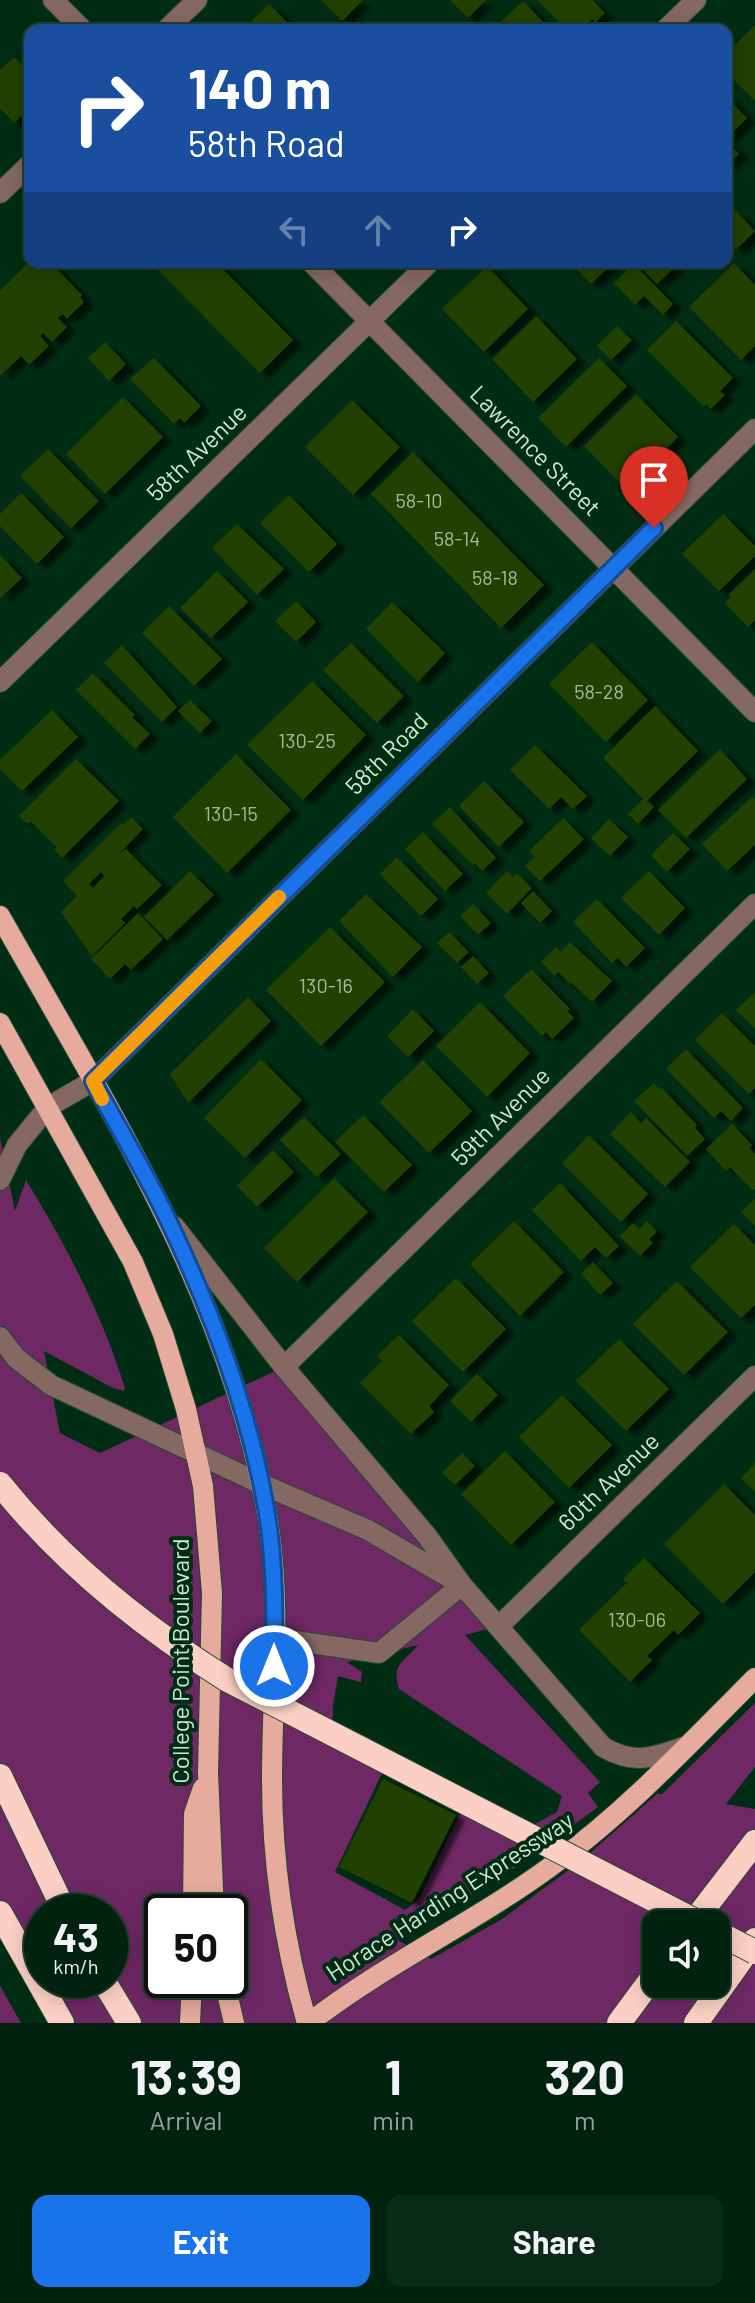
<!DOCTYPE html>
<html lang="en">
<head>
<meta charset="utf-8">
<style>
  :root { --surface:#00220e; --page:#0a2a17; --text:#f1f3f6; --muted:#95a49e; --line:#223f2e; --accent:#1a73e8 }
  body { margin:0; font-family:Barlow,sans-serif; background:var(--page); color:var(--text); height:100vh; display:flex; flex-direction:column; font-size:30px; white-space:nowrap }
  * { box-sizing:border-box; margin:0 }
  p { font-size:26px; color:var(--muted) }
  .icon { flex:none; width:44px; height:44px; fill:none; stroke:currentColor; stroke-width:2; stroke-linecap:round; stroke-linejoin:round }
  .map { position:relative; height:2023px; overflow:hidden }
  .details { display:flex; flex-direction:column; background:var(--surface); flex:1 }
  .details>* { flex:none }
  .banner { position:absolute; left:24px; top:24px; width:708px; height:244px; border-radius:16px; box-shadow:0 4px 20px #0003,0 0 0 2px var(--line); background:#1a4fa0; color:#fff; overflow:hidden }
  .controls { position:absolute; left:642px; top:1910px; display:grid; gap:16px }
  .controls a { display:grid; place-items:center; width:88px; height:88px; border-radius:16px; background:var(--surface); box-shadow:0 4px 20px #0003,0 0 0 2px var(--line); font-size:40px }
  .speed { position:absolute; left:24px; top:1894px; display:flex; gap:16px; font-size:40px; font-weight:700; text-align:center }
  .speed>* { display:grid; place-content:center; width:104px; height:104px; border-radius:50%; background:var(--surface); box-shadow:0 4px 20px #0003,0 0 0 2px var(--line); line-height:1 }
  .speed small { font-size:20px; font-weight:400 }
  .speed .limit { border:4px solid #111; border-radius:12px; background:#fff; color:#111 }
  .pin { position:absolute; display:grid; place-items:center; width:68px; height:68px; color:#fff; margin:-82px -34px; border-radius:50% 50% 50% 0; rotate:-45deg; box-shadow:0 0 8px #0007 }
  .pin .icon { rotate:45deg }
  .me { position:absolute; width:88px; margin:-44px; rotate:0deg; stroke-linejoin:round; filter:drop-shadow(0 0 6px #0008) }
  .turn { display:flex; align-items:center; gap:28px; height:168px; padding:0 32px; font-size:36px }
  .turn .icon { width:104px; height:104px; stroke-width:2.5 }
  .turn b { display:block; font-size:56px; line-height:68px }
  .lanes { display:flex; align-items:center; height:76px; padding:0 32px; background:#0003; justify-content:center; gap:40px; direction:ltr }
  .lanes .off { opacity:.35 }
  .eta { display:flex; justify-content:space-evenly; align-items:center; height:136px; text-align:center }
  .eta b { font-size:48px; font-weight:700; line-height:56px }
  .action { display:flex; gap:16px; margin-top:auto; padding:16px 32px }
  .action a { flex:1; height:92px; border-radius:16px; background:var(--accent); color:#fff; font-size:32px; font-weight:700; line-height:92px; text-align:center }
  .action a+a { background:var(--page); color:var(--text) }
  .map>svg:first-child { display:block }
  .green { fill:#6e2864; fill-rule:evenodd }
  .pier { fill:#002d13 }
  .building { fill:#224101; fill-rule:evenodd; filter:url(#shadow) }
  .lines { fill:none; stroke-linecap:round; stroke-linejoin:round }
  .minor-casing { stroke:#204b32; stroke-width:22 }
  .major-casing { stroke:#204b32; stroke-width:22 }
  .highway-casing { stroke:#204b32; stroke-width:26 }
  .minor { stroke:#856861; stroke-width:20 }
  .major { stroke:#e7ab9d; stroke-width:20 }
  .highway { stroke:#fbcfc4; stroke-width:24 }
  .highway-bridge-casing { stroke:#204b32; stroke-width:26; stroke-linecap:butt }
  .highway-bridge { stroke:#fbcfc4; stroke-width:24 }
  .route-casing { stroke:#114b97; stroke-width:20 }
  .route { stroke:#1a73e8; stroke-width:14 }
  .slow { stroke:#f59e0b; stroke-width:14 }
  .labels { text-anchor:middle; stroke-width:8; stroke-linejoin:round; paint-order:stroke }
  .number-label { font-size:20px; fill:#a0be9e }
  .street-label { font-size:24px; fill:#cae8d2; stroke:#002d13 }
</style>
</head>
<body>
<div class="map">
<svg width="755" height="2023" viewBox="0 0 755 2023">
  <defs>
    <filter id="shadow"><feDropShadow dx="9" dy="5" stdDeviation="2" flood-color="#0009"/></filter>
  </defs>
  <rect width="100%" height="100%" fill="#002d13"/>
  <path class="green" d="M0,1138L15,1211L26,1180C67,1247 101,1312 125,1388L124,1391L113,1388L44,1351L60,1433L100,1453L284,1367L499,1626L465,1635L600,1782L588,1793L598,1807L521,1864L398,1940L431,1959L502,1919L581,1861L657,1794H662L755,1703V1767L726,1804L755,1809V2023H0ZM418,1645C404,1662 391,1664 399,1689L562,1796L557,1812L511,1837L461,1812L419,1899L405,1910L335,1872L384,1769L332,1745L333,1706L338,1676L361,1682L362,1672L347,1662ZM42,1912H110V1980H42ZM162,1912H230V1980H162ZM656,1924H716V1984H656Z"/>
  <path class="pier" d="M0,1937L75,2020L76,2023H21L0,1986Z"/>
  <path class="building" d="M321,0H363L342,21Z
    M450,0H486L468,18Z
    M537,0H592L605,13L595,23L592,19L581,30H567Z
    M523,1L551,30H497L494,28Z
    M269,4L295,30H242L246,26Z
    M755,25V101L726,72V54Z
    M14,57L30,73V108L14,123L0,108V70Z
    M726,96L747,118L726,139Z
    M726,141L739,154L726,166Z
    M736,211L755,231L736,250L726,240V220Z
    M29,262H50L82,295L80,297L84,302L67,319L63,314L58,318L67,327L52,342L43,333L40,336L49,346L29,365L21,356L0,376V291Z
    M150,262H216L293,340L260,373Z
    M570,262H614L591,284Z
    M636,262H669L674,268L657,284Z
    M734,263L755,285V346L741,360L689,307Z
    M634,264L673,304L663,315L644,296L635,305L614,283Z
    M487,266L528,309L484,352L442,309Z
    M536,316L577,359L533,402L492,359Z
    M676,321L733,378L720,391L725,395L711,409L706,404L704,407L647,350Z
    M617,326L632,340L611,360L597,346Z
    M105,342L126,364L109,381L88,358Z
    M154,358L201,406L184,423L180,418L174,424L130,379Z
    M599,358L627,386L566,447L538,418Z
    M636,394L678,437L626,489L584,446Z
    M123,397L163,437L105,494L66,454Z
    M352,400L400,447L353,495L305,447Z
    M48,449L99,501L71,528L20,476Z
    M413,452L544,585L501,628L371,494Z
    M21,493L64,537L37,564L0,526V514Z
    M289,495L337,544L309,572L260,523Z
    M723,514L755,546V556L719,591L682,554Z
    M237,524L284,569L257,595L212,548Z
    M0,555L22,578L0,598Z
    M755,569V620L748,627L725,603L731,597L729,594Z
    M217,571L248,602L211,638L180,608Z
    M296,601L316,622L296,642L275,621Z
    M392,602L445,653L418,682L366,629Z
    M169,606L222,659L194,686L142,633Z
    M592,642L648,700L606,742L549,684Z
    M351,643L404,696L377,723L323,670Z
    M122,645L177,707L162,722L104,663Z
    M93,673L135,715L132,717L150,734L135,749L76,690Z
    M312,681L366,735L303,800L247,745Z
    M190,700L212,721L200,733L178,711Z
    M655,706L698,751L647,801L654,807L638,824L628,814L643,799L603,758Z
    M52,710L78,737L22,791L0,769V760Z
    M535,745L587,796L573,809L561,797L549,809L510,770Z
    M720,749L747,779L686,838L658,810Z
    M236,754L291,810L227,873L173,817Z
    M76,759L119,801L62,858L54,850L57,847L44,835L30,821L28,824L19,816Z
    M484,781L524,822L499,847L459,806Z
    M752,797L755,800V845L727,871L702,844Z
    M450,807L496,858L482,871L475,863L473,865L432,824Z
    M131,817L143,829L118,855L126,849L162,885L137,909L134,906L121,919L125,923L92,956L61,912L77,896L63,881L121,823L123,825ZM101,872L104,876L93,888L89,884Z
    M563,818L584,839L540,881L525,866L535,857L529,851Z
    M609,819L628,837L610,856L591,838Z
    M423,832L463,874L445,891L405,849Z
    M673,833L690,849L667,872L651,855Z
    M397,857L438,899L421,916L380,874Z
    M190,871L214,895L167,940L144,917Z
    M507,871L513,877L517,873L532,888L507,914L486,893Z
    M649,871L685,908L659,935L621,898Z
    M533,891L552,911L540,923L521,903Z
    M366,894L422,947L393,977L339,921Z
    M597,899L645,948L626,967L618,958L612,963L573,922Z
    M473,904L491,923L478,935L460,916Z
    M138,913L163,939L131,970L125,964L110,979L91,959Z
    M330,927L385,982L321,1046L266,990Z
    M449,932L469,952L457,963L437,943Z
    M570,942L612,981L592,1002L572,983L570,984L558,972L555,976L541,962L556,947L561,952Z
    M473,956L489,973L477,984L461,967Z
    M531,969L570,1009L567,1011L574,1018L552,1039L546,1032L542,1036L503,996Z
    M755,992V1029L736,1010Z
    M248,997L271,1021L188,1103L170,1074Z
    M480,1002L530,1053L487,1097L436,1046Z
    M413,1009L434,1031L408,1057L387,1036Z
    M722,1013L755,1046V1088L749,1094L695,1040Z
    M686,1049L743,1108L731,1121L721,1111L714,1118L666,1069Z
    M261,1059L302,1100L245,1158L204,1118Z
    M423,1060L472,1111L429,1153L379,1102Z
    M654,1083L659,1089L661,1087L697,1125L695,1128L705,1139L687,1156L634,1101Z
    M631,1112L641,1123L646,1118L690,1162L665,1187L610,1134Z
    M363,1115L412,1165L384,1192L335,1142Z
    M304,1117L341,1154L317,1177L280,1140Z
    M732,1124L752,1145L750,1148L755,1154V1188L753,1191L730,1167L726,1171L706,1149Z
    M589,1135L648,1194L621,1222L562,1163Z
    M273,1150L294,1172L257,1207L237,1186Z
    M334,1178L368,1212L297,1282L264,1248Z
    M560,1183L619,1246L606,1258L595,1247L581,1261L532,1210Z
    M755,1199V1226L741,1212Z
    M514,1221L564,1272L520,1316L470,1264Z
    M647,1221L657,1232L649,1239L653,1243L640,1256L620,1236L633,1223L639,1229Z
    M734,1224L755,1245V1305L741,1318L690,1267Z
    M593,1262L613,1283L600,1295L581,1274Z
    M456,1278L506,1329L463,1372L412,1321Z
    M677,1281L728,1332L684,1375L633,1324Z
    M399,1335L449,1385L429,1406L434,1412L411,1434L360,1383L382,1361L377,1356Z
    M619,1339L669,1389L626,1431L576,1381Z
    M477,1374L498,1395L471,1422L450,1401Z
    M562,1395L612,1445L569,1488L519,1437Z
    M505,1451L555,1502L511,1545L461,1494Z
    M462,1453L475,1466L455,1485L442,1473Z
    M755,1463V1492L741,1478Z
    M724,1484L755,1515V1572L723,1604L664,1544Z
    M644,1558L700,1613L678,1635L674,1630L647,1656L652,1660L630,1682L579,1630L627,1583L623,1579Z
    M383,1779L456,1815L412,1903L339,1867Z"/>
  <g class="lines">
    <g class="minor-casing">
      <path id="minor" d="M53,0L83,30
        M166,30L197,0
        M665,30L696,0
        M0,193L30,164
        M311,262L755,712
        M0,682L430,262
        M0,1180L17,1145L48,1107L93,1081L755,429
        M174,1226L284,1367L427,1536L462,1585L603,1747C636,1766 653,1757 687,1746
        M0,1337L16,1358L51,1385L259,1483L368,1530L452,1579
        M284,1367L755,904
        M499,1626L755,1376
        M274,1638L379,1653L462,1585"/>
    </g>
    <g class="major-casing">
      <path id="major" d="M0,916C107,1106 229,1296 267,1514C282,1601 272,1691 272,1779C272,1863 284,1943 307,2023
        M0,1023L133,1262L163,1334L186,1409L203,1486L212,1593L208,1773L214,1912
        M193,1912L194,1814L203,1788
        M224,1980L234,2023
        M190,2023L192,1980
        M309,2023C386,1963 476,1922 554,1864C628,1810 690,1743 755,1678"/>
    </g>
    <g class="highway-casing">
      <path id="highway" d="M0,1776L65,1912
        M0,1913L62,2023
        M692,1924L755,1842
        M103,1980L129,2023
        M619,2023L656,1973
        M696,2023L755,1940"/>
    </g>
    <use href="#minor" class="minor"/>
    <use href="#major" class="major"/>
    <use href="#highway" class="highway"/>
    <g class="highway-bridge-casing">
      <path id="highway-bridge" d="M0,1484C63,1563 140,1625 226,1679L701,1924
        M716,1932L755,1952"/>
    </g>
    <use href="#highway-bridge" class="highway-bridge"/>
  </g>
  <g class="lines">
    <g class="route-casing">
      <path id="route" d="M274,1666C275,1616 275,1564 267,1514C250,1412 213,1314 168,1220C146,1173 118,1127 93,1081L654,528"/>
    </g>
    <use href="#route" class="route"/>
    <path class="slow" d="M102,1099L93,1081L279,897"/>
  </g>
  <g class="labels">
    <g class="number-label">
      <text x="419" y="508">58-10</text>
      <text x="457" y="546">58-14</text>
      <text x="495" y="585">58-18</text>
      <text x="599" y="699">58-28</text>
      <text x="307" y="748">130-25</text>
      <text x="231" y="821">130-15</text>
      <text x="326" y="993">130-16</text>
      <text x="637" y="1627">130-06</text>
    </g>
    <g class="street-label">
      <text transform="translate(535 451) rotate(45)" y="8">Lawrence Street</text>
      <text transform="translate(197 453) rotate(-44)" y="8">58th Avenue</text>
      <text transform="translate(387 754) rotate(-45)" y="8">58th Road</text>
      <text transform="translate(501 1117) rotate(-45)" y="8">59th Avenue</text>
      <text transform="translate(609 1482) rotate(-44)" y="8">60th Avenue</text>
      <text transform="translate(181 1661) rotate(-90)" y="8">College Point Boulevard</text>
      <text transform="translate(450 1897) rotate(-33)" y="8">Horace Harding Expressway</text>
    </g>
  </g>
</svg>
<div class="controls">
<a><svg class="icon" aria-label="sound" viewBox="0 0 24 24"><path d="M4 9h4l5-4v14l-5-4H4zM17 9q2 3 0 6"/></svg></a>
</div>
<div class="speed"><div>43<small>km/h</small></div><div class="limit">50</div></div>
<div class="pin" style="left:654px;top:528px;background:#d93025"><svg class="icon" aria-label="arrive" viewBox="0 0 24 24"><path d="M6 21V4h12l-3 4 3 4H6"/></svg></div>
<svg class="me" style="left:274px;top:1666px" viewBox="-20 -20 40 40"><circle r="17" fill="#1a73e8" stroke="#fff" stroke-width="3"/><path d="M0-11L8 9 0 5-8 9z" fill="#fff"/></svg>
<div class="banner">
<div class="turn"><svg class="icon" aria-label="right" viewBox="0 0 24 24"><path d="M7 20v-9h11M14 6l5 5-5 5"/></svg><div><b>140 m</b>58th Road</div></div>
<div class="lanes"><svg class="icon off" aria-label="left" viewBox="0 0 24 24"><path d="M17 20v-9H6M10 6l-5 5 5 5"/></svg><svg class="icon off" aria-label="ahead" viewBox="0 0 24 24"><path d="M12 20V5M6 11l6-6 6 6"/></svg><svg class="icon" aria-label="right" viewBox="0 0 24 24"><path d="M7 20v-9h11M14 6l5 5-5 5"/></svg></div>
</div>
</div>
<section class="details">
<div class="eta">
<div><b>13:39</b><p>Arrival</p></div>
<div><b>1</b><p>min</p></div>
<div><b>320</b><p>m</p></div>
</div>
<div class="action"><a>Exit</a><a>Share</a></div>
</section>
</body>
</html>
